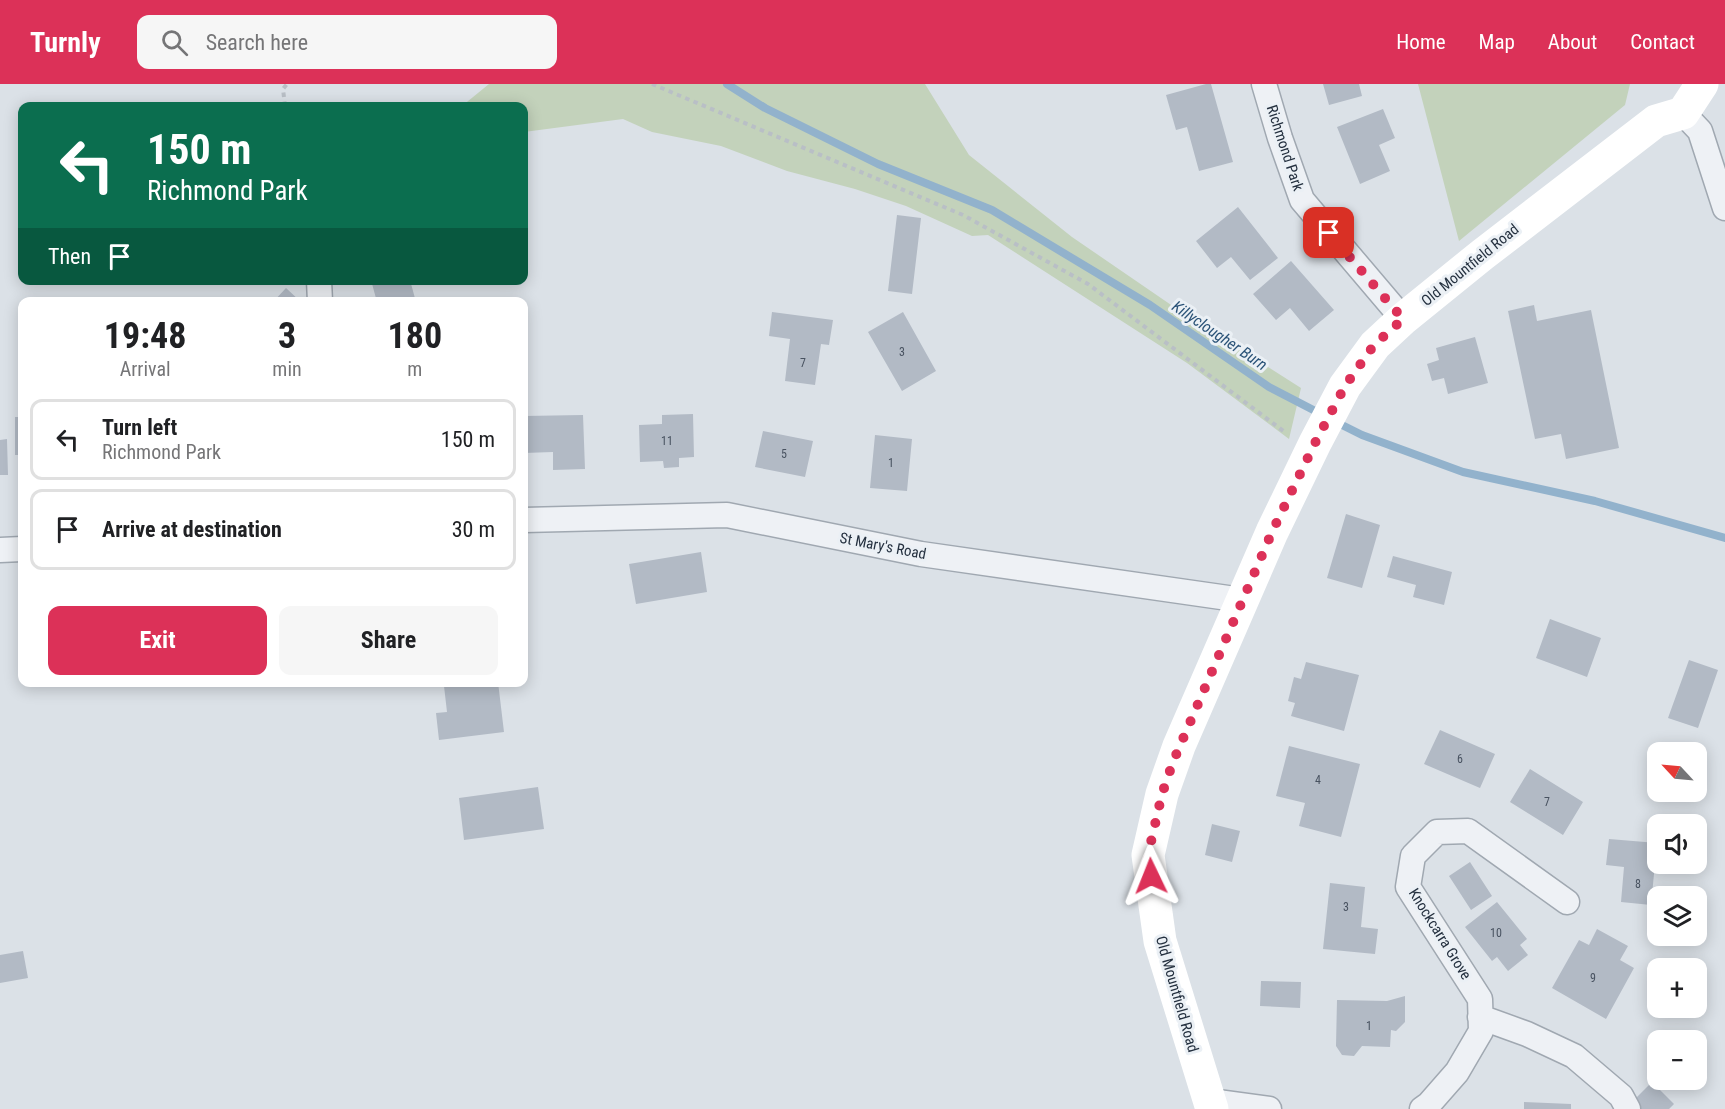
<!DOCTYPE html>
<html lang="en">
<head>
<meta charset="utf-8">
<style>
  :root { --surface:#fff; --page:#f6f6f6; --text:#202124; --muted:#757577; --line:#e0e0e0; --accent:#dc3158 }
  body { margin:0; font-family:"Roboto Condensed",sans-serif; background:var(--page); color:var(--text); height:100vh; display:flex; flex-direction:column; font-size:22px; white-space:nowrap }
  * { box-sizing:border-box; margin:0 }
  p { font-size:20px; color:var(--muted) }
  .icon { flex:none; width:33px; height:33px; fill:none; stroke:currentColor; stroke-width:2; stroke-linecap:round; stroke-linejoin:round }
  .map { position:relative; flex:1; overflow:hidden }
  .details { position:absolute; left:18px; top:213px; width:510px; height:390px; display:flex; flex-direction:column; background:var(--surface); border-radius:12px; box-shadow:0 3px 15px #0003 }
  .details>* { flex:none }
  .hud { position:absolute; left:18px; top:18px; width:510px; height:183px; border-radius:12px; box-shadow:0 3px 15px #0003; background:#0b6e4f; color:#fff; overflow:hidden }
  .needle { width:39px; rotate:296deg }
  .controls { position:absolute; left:1647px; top:658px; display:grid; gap:12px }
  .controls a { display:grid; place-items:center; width:60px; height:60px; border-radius:12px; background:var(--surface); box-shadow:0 3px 15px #0003; font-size:30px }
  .pin { position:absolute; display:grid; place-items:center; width:51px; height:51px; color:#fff; margin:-26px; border-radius:12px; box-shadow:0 3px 9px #0006 }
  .me { position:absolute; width:66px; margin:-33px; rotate:358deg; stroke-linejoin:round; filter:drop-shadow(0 0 4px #0008) }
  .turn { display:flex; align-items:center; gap:21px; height:126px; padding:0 30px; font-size:27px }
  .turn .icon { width:78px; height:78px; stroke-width:2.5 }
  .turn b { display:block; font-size:42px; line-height:51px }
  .then { display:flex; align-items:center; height:57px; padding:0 30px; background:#0003; gap:12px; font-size:22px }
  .eta { display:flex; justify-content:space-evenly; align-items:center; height:102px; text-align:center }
  .eta b { font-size:36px; font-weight:700; line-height:42px }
  .primary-button { display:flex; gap:12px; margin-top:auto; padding:12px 30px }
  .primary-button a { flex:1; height:69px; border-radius:12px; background:var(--accent); color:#fff; font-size:24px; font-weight:700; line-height:69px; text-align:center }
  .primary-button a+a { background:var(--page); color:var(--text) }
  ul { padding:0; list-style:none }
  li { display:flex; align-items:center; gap:18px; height:81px; margin:0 12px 9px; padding:0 18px; border:3px solid var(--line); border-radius:12px }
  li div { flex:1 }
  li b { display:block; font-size:22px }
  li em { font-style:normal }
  header { display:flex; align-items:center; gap:36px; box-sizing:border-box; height:84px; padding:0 30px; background:var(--accent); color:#fff }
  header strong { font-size:28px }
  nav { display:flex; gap:33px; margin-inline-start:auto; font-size:21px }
  .search { width:420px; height:54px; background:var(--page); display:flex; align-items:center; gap:15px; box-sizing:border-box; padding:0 21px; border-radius:12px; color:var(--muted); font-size:22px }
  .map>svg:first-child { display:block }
  .green { fill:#c3d2bb }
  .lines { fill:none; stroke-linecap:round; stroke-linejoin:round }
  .stream { stroke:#92b2cc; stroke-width:8 }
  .building { fill:#b2bac5 }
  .street-casing { stroke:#a0a8b1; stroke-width:27 }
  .path { stroke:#b9bfc6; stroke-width:4; stroke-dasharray:4.5 4.5; stroke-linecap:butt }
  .street { stroke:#eef1f5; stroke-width:24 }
  .secondary { stroke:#fff; stroke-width:33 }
  .route { stroke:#dc3158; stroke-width:10; stroke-dasharray:0 18 }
  .labels { text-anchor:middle; stroke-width:6; stroke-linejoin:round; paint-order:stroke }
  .number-label { font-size:12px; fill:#485260 }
  .street-label { font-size:15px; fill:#24303f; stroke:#ebf0f5 }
  .water-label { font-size:16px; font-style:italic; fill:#2a5277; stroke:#ebf0f5 }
</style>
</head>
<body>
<header>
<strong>Turnly</strong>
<div class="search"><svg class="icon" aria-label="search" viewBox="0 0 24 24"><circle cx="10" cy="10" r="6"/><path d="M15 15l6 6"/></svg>Search here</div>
<nav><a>Home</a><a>Map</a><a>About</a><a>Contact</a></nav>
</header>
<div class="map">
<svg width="1725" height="1025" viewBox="0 0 1725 1025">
  <rect width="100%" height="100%" fill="#dbe1e7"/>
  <path class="green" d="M489,0H925L969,71L1072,153L1177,225L1301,304L1289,355L1187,279L988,151L972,152L906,122L855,105L787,87L721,62L652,48L623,35L524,48V22H462Z
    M1418,0H1630L1625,21L1459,157Z"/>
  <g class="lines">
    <path class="stream" d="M727,0L765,24L878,80L992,126L1150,221L1269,303L1323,331
      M1334,337L1362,351L1463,388L1595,417L1725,454"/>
  </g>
  <path class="building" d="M1206,0H1211L1233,78L1199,87L1187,43L1176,46L1166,11Z
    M1323,0H1359L1362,12L1329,21Z
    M1383,25L1395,54L1379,61L1390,87L1360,100L1337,43Z
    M1238,123L1278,174L1250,196L1231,173L1217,184L1196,157Z
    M897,131L921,134L912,210L888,207Z
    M1291,177L1334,226L1309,247L1290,224L1276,236L1253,210Z
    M371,196H410L416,218H377Z
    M286,204L301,218H273Z
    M1534,221L1537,237L1591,226L1619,364L1566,375L1561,350L1535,355L1508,227Z
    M772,228L833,236L829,261L821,260L815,301L785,297L790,255L769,252Z
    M903,228L936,287L902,307L868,248Z
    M1475,253L1488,299L1448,310L1444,294L1432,297L1427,280L1439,276L1436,264Z
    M693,330L694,373L679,374V383L664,384L663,377L640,378L639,341L662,340V331Z
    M583,331L585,385L553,386V368L524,369V332Z
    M15,333H22V371H15Z
    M763,347L813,357L805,393L755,383Z
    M875,351L912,355L907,407L870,404Z
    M7,355L8,391H0V356Z
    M1346,430L1380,441L1362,504L1327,494Z
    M701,468L707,508L636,520L629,480Z
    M1393,472L1452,488L1444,521L1413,513L1416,501L1387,493Z
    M1550,535L1601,554L1587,593L1536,574Z
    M1689,576L1718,586L1698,644L1668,634Z
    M1306,578L1359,591L1344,647L1291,632L1295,619L1288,617L1294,593L1301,595Z
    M470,598H498L504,648L439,656L436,629L447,628L444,602Z
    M1440,646L1495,670L1480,704L1424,680Z
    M1289,662L1360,680L1341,753L1299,742L1305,719L1276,712Z
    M1530,685L1583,718L1563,751L1510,718Z
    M538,703L544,745L464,756L459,714Z
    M1212,740L1240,747L1232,778L1205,771Z
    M1609,755L1657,759L1651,821L1621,818L1624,783L1606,781Z
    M1470,778L1492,812L1471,826L1449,792Z
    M1330,799L1365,803L1361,843L1378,845L1375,870L1323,865Z
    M1497,818L1527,855L1520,861L1528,871L1508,887L1497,873L1492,877L1465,843Z
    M1597,845L1628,862L1620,876L1634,884L1606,935L1552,904L1579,856L1589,861Z
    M23,867L28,894L0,899V871Z
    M1261,897L1301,898L1300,924L1260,922Z
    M1405,912V938L1396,947L1391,946L1390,963L1362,962L1354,972L1342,971L1336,962L1337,916L1387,917Z
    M1652,998L1674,1020L1669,1025H1640L1633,1017Z
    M1524,1018L1571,1020V1025H1524Z"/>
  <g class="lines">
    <g class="street-casing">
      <path id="street" d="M1264,0L1280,54L1302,116L1403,235
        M1683,29L1700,47L1725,124
        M319,196L320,218
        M524,436L727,431L921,470L1242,516
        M0,466L22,465
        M1480,933L1527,950L1574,972L1621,1012L1628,1025
        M1210,1017L1269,1025
        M1422,1025L1429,1020L1457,988L1481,947L1480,915L1408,803L1413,772L1437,748L1468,747L1567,818"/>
    </g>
    <path class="path" d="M652,0L963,131L1088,200L1286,349
      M285,22L283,5L287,0"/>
    <use href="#street" class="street"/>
    <path class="secondary" d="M1212,1025L1160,857L1148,771L1162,710L1179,662L1272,448L1315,359L1345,302L1375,261L1403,235L1482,171L1656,37L1683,29L1702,0"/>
  </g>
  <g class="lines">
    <path class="route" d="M1151,792L1148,771L1162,710L1173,678L1272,448L1315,359L1345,302L1374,261L1403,235L1329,149"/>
  </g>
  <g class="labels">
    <g class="number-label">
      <text x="902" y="272">3</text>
      <text x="803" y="283">7</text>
      <text x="667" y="361">11</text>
      <text x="784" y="374">5</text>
      <text x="891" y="383">1</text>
      <text x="1460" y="679">6</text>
      <text x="1318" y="700">4</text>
      <text x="1547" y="722">7</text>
      <text x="1638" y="804">8</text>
      <text x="1346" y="827">3</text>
      <text x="1496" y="853">10</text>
      <text x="1593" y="898">9</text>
      <text x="1369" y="946">1</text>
    </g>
    <g class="street-label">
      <text transform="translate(1285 64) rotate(72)" y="5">Richmond Park</text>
      <text transform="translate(1470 181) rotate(-39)" y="5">Old Mountfield Road</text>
      <text transform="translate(883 462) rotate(11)" y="5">St Mary's Road</text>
      <text transform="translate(1440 850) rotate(58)" y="5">Knockcarra Grove</text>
      <text transform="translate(1177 910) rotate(74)" y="5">Old Mountfield Road</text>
    </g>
    <g class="water-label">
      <text transform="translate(1220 251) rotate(34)" y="6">Killyclougher Burn</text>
    </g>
  </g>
</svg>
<div class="controls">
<a><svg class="needle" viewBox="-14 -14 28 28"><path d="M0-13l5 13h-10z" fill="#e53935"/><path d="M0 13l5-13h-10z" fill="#757577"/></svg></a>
<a><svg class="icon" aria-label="sound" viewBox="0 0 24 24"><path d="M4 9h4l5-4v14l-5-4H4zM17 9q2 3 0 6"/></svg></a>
<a><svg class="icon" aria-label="layers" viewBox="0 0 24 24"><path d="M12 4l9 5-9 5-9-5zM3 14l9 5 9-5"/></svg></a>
<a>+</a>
<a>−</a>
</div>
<div class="pin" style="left:1329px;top:149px;background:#d93025"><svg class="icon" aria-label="arrive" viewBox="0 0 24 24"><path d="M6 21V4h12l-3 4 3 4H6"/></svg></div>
<svg class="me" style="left:1151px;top:792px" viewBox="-20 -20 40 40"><path d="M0-17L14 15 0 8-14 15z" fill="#dc3158" stroke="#fff" stroke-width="4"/></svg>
<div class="hud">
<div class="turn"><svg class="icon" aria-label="left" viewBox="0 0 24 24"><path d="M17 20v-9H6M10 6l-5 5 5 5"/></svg><div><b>150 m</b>Richmond Park</div></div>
<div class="then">Then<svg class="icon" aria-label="arrive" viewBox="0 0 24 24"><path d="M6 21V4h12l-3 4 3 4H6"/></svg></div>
</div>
<section class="details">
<div class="eta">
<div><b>19:48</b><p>Arrival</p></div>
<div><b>3</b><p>min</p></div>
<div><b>180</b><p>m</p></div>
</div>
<ul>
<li><svg class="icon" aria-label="left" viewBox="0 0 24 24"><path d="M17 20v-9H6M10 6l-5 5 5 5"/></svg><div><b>Turn left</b><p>Richmond Park</p></div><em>150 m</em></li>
<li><svg class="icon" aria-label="arrive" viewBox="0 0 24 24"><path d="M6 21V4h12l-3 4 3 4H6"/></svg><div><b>Arrive at destination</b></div><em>30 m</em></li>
</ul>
<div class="primary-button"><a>Exit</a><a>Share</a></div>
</section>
</div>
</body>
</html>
